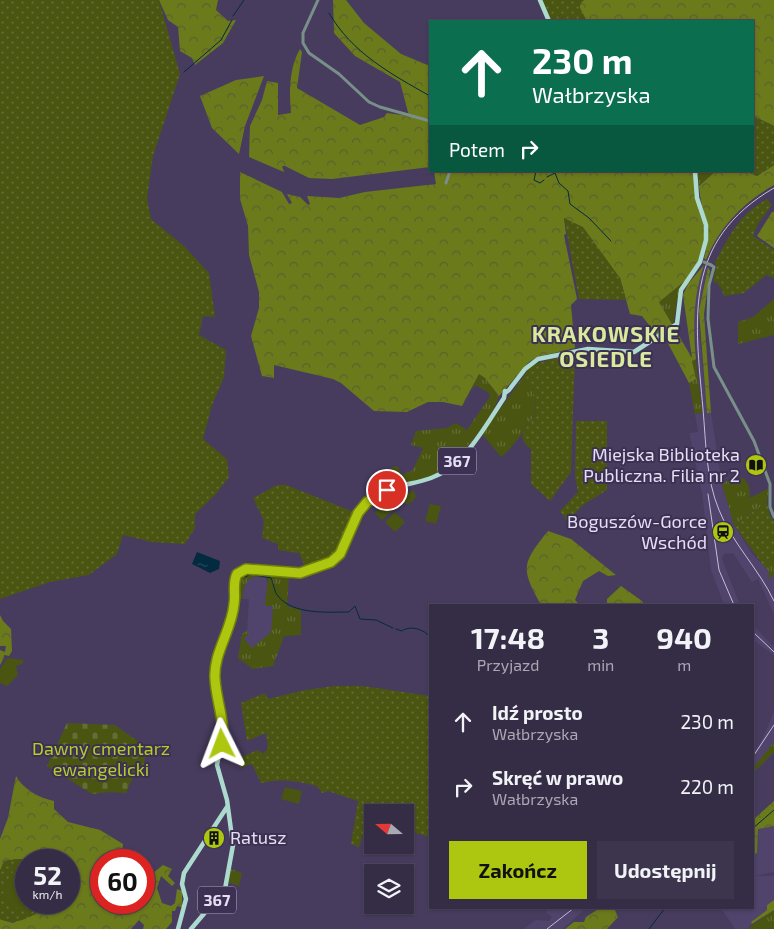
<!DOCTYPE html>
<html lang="pl">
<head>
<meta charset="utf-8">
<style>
  :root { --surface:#352d46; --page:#3d354d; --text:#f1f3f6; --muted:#aaa8b3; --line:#4f495f; --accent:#adc610 }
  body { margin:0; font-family:"Exo 2",sans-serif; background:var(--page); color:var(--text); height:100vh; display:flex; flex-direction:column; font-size:19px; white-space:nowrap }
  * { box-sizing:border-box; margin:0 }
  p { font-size:16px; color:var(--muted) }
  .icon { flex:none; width:28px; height:28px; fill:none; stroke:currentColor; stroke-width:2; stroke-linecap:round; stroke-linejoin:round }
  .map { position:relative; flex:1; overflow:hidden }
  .details { position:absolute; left:429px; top:604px; width:325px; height:305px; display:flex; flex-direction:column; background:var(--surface); border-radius:0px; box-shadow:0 1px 4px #0004,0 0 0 1px var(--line) }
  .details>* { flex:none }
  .guide { position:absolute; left:429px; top:20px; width:325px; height:152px; border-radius:0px; box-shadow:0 1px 4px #0004,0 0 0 1px var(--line); background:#0b6e4f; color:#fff; overflow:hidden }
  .needle { width:32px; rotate:290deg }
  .tools { position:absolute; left:364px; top:804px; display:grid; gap:10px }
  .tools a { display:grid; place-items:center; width:50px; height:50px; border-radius:0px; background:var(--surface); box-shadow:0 1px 4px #0004,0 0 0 1px var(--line); font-size:25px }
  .speed { position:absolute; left:15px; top:849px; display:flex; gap:10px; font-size:25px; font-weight:700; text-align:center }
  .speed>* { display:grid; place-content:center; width:65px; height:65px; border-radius:50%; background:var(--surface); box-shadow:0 1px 4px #0004,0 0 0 1px var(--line); line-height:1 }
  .speed small { font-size:12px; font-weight:400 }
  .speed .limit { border:8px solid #d22; background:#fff; color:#111 }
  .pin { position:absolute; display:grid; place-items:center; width:42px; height:42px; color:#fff; margin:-21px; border:2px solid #fff; border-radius:50%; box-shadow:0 1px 5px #0007 }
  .me { position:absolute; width:55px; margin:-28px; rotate:357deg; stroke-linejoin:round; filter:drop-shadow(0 0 4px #0008) }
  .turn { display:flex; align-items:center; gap:18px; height:105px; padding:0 20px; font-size:22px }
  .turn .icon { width:65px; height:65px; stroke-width:2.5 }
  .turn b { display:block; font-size:35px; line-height:42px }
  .then { display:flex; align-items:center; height:48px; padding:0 20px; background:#0003; gap:10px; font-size:19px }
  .eta { display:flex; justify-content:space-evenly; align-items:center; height:85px; text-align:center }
  .eta b { font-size:30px; font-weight:700; line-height:35px }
  .primary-button { display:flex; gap:10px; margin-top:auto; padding:10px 20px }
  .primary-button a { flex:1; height:58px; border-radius:0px; background:var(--accent); color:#111; font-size:20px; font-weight:700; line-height:58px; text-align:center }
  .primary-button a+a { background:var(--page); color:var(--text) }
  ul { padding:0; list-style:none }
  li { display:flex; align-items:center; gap:15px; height:65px; padding:0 20px }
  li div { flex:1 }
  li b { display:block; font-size:19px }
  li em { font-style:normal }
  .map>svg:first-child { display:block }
  .built { fill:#50436c }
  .grass { fill:url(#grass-tufts) }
  .forest { fill:url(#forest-crowns) }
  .cemetery { fill:url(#cemetery-stones) }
  .park { fill:url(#park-dots) }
  .pitch { fill:#4a5512 }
  .water { fill:url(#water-ripples) }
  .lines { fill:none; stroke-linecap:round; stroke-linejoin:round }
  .stream { stroke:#022a40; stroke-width:1 }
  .minor { stroke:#798f8a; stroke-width:3 }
  .major { stroke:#addacf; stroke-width:4.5 }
  .rail { stroke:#c6bfd8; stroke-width:1 }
  .minor-bridge { stroke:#798f8a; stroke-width:3 }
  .route-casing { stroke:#70810a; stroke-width:12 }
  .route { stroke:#adc610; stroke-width:9 }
  .labels { text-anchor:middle; stroke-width:4; stroke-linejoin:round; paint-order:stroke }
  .shield { fill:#3d3153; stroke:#b3abc4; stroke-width:1 }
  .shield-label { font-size:16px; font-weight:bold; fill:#e5dff5 }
  .poi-label { font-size:18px; fill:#e5dff5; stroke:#3d3153; text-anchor:end }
  .park-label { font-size:18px; fill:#b4cd2a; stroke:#3d3153 }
  .district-label { font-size:22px; font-weight:bold; letter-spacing:1px; fill:#d9ea9d; stroke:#3d3153 }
</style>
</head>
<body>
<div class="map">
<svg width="774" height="929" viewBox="0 0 774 929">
  <defs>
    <pattern id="grass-tufts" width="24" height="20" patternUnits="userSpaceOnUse" patternTransform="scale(1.25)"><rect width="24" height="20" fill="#4a5512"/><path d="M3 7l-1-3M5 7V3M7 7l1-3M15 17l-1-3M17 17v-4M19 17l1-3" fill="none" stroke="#646d35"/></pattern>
    <pattern id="forest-crowns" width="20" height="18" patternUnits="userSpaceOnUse" patternTransform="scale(1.25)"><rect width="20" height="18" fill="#6b7a1b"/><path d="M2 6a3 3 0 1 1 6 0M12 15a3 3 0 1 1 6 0" fill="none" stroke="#5a6130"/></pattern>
    <pattern id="cemetery-stones" width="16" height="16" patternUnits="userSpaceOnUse" patternTransform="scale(1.25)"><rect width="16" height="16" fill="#4a5512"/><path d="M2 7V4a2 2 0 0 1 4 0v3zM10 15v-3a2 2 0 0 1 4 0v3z" fill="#646d35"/></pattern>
    <pattern id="park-dots" width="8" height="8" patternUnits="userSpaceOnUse" patternTransform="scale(1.25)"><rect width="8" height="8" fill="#4a5512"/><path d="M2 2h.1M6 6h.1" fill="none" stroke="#646d35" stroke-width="1.8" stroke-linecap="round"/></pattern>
    <pattern id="water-ripples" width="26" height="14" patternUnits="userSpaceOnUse" patternTransform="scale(1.25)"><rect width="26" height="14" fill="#022a40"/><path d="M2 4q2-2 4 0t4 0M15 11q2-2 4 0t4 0" fill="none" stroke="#27485c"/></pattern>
  </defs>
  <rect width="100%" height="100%" fill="#473c5e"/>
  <path class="built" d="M704,265L708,267L701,297L699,325L707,413H711L722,484L734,525L753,555L774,575V614L758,579L752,582L733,553L724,554L722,559L740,605H724L711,570L702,493L690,437V433L698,432L695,414L702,413L693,313L695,296Z
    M248,576L266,578L274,605L273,632L252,651L240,638L247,630L249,599H241Z
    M752,624L774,647V655L753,640Z
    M774,712V752L753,773V753L760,744Z
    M774,826V872L755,876H774V900L767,905V910L751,922L752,924L747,929H735L721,908H752L753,855L757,853L758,828Z
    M551,908H586L563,929H523L536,920L549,921L552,917L545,912Z"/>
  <path class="grass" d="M697,171H716L699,186Z
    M686,280L677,300L673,325L659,302Z
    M774,299V335L738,344V322L753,317Z
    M696,359L702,413L695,414L689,383L696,379L692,360Z
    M479,374L485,378L499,396C493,418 459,461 439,472C424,480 406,482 390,486L391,468L397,466L402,475L413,470L423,448L411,445L416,431L447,428L456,423L467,430L489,398L490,394L476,385L471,391Z
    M530,378C533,388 537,399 535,410C534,421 510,450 501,457L482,434L521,380L526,382Z
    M736,476L737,480L744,478L749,486L750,498L769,488L767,502L734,525L722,484Z
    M774,557V575L769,579V571L763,565Z
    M246,571L289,576L287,606L301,610V635L284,636L273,666L253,669L238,658L242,634L247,631L249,633L244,639L252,648L271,632L273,606H265L268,578C250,572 245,581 242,597L248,598L238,599L236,578Z
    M774,742V752L753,773V768Z
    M231,869L242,873L239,886L228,882Z
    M774,910V929H747Z"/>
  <path class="forest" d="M159,0H218L216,10L228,21L236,20L223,43L195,65L192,58L180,51L178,27L168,20Z
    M333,0H346L364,23L401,54L430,66V167L332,179L309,178L285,166H282L284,172L249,157L250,126L262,100L267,81L278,83V115L291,113C289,92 289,68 300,49L302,52L297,88L360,125L384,117L387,113L409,116L400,82L355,56L334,33Z
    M581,0H774V126L753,116L752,21H583L579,10Z
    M264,76L245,126L239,154L212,128L200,96L236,80Z
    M774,165V185C744,202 719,227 706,260L704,258C713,227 701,215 699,186L716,171H745L757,176Z
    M434,171H693L698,208L704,226L705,240L697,265L686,280L659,302L692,358L683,295L688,284L704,265C693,297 693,326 696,359L692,361L696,379L689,383L662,332L657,335L642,316L630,314L620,278L564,218L566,234L564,235L577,299L571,305L575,348L537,357L529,362L499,396L485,378L479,374L462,406L443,402H428L407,412L374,411L341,383L333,379L274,365V378L262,376L251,336L259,308V292L249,255L248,226L240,199V172L282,192L289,204L292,203L287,194L300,197L308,205L310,204L307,196L339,198L365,192L436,184Z
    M772,212H774V248L757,236Z
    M708,267L710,271L704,314L711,413H707L699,311Z
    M548,531L571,539L616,575L608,576L599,571L583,581L575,600L580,605H541C521,569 521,564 548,531Z
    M621,586L642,601L644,605H607V599Z
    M0,615L3,621L11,629L12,651L9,656L4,655V658L0,665V650L5,652L6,646H0Z
    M16,776C23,789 39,798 54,801V809L68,822L100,830L123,844L122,852L134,860H101V902H144V877L147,878L163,865L172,869L168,876L175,883L172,886L161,876L157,888L162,903L171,906L175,903L177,889L182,891V907L177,906L175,911H172V922L166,929H143L144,925L139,920L131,929H0V919L13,923L52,903L69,902V860L18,859L4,861L0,871V839L8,818Z
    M774,801V826L758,829L757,853L753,855V820Z
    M774,900V910L752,924L751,922L767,910V905Z
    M600,908H614L618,917L607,929H565L574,922H584L586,917Z"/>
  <path class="cemetery" d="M67,723L115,725L147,748L143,767L133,777L126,793L109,792L92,794L47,766Z"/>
  <path class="park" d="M0,0H159L180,74L153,156L147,198L151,219L184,246L209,273L215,317L203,316L199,335L226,350L224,377L212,405L203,439L227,459L229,477L215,495L195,514V528L185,544L151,542L123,535L117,554L89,575L50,582L0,599Z
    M542,0H584L579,6L587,21H550Z
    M753,116L774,126V165L757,176L745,171H752Z
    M767,199L772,205L758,224L753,236L774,250V278L766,275L744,293L724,296L721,288L716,282H713L716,266L715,262C731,234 737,217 767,199Z
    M564,218L583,227L620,278L626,300L579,299Z
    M575,353L571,472L550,501L531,484V449L525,444L522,436C525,428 529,425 532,419C540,407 533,391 530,379L526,382L521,380L531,365Z
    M576,421H607V490L583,505L567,521L560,511L578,492L575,477Z
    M277,485H286L354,512C354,517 350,524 347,530C337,558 333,559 306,569L299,553L278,550V544L262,538L264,521L253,498Z
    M767,502L770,516L774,521V557L763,565L734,525Z
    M335,686H363L430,696V837L405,830V812H387L371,808L359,847L351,844L358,801L328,791L322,793L317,786C297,781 281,778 261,783L252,764L240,768L241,757L258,750L263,754L268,748L266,733L247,741L241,703L265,693L268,699L305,690Z
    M18,859L28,860L26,902L52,903C39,913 16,928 0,919V871L4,861Z"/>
  <path class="pitch" d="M413,490L416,496L412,502L406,504L399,500Z
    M385,502L393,510L382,520L375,513Z
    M430,504L441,506L436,524L425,521Z
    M395,512L405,522L395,532L385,522Z
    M7,658L24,660L22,664L16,666L18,675L7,686L0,683V669Z
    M285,787L302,791L299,804L281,799Z
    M16,865L26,871L28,903L23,911L0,900Z"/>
  <path class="water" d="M197,552L220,561L219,569L210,573L192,564Z"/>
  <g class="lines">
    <path class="stream" d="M329,13C352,53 391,74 430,96
      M233,16L244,0
      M184,72L221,40L232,20
      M536,171L534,180L540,183L544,180
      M547,177L555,173L559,183L568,191L570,204L589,218L611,241
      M245,577L251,574L271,578C274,584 274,592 278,596C293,615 327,612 349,612L355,606L360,619L376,620L393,628
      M396,629L402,631C410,625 424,629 430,637
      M752,829L774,810
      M649,929L665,908"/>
    <path class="minor" d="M318,0L303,33V43L309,53L339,74L369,102L380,107L430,121
      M446,183L450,171
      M711,265L714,267L709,285L708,319L714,367L754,441L770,484V507L774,517"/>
    <path class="major" d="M540,0L549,21
      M505,393L509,390L525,369L538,359L588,349L634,352L677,324L681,290L700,262L706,240V225L697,198L695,171
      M178,929L186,899L182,884L184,873L227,807
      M191,929L225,889L233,845L227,800L217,765L223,732L218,708L215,670L233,613L235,577L239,572L246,569C285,570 330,586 347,537C353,521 359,507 374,497C391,485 412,485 431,478C465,466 485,426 504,398L505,391"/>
    <path class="rail" d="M774,188C682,241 695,319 703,409C706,443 706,479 719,510C732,543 759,569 774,601
      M708,494L719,570L734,605
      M752,631L774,652
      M752,758L774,725
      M547,929L574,908"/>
    <path class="minor-bridge" d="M704,262L711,265"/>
  </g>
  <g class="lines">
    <g class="route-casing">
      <path id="route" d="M222,744C226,724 216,700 215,679C213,653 232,630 234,604C236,594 232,583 237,574L246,569L300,573L331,562L340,554L358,513L367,502L387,490"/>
    </g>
    <use href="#route" class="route"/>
  </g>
  <defs>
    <g id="library-disc" transform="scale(1.125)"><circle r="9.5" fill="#adc610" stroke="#3d3153"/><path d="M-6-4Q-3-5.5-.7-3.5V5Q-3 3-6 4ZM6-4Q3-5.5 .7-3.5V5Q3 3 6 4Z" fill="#111"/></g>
    <g id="station-disc" transform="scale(1.125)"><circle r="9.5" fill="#adc610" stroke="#3d3153"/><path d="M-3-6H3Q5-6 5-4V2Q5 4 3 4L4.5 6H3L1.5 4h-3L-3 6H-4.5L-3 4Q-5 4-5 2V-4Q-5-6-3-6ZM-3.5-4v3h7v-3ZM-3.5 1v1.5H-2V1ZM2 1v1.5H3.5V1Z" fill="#111"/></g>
    <g id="building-disc" transform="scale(1.125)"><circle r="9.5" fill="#adc610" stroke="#3d3153"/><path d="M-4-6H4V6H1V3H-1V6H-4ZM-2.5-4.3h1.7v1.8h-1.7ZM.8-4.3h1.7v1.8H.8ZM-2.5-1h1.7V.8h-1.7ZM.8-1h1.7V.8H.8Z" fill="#111"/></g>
  </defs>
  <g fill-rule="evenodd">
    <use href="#library-disc" x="756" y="465"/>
    <use href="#station-disc" x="723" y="532"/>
    <use href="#building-disc" x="214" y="838"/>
  </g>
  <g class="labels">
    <g class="shield">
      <rect x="438" y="447.5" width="38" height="27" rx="4"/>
      <rect x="198" y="886.5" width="38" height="27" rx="4"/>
    </g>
    <g class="shield-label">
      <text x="457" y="467">367</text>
      <text x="217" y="906">367</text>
    </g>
    <g class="poi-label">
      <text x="740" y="461">Miejska Biblioteka<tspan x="740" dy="21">Publiczna. Filia nr 2</tspan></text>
      <text x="707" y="528">Boguszów-Gorce<tspan x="707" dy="21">Wschód</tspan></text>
      <text x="230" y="844" text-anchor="start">Ratusz</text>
    </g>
    <g class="park-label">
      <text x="101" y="755">Dawny cmentarz<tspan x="101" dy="21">ewangelicki</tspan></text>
    </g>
    <g class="district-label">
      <text x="606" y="342">KRAKOWSKIE<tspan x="606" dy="25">OSIEDLE</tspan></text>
    </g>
  </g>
</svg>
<div class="tools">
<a><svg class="needle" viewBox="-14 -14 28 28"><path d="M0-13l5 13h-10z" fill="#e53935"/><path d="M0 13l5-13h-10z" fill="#aaa8b3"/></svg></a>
<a><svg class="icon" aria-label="layers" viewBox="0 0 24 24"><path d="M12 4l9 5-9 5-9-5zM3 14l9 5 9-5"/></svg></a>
</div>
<div class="speed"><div>52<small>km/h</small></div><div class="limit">60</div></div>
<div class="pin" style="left:387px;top:490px;background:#d93025"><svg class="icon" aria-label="arrive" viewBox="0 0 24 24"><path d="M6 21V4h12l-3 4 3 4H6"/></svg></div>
<svg class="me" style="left:222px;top:744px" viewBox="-20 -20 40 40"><path d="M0-17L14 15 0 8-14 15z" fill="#adc610" stroke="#fff" stroke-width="4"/></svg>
<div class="guide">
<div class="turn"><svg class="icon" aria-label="ahead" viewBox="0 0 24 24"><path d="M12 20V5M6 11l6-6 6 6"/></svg><div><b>230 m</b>Wałbrzyska</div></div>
<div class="then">Potem<svg class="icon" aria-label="right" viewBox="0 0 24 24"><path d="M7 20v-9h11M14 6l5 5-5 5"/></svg></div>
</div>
<section class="details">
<div class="eta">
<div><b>17:48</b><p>Przyjazd</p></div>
<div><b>3</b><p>min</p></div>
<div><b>940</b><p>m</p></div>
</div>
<ul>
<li><svg class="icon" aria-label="ahead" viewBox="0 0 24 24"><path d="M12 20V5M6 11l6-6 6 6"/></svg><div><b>Idź prosto</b><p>Wałbrzyska</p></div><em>230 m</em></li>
<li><svg class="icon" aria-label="right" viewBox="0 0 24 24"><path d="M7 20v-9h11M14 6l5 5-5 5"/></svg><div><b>Skręć w prawo</b><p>Wałbrzyska</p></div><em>220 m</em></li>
</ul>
<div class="primary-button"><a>Zakończ</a><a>Udostępnij</a></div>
</section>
</div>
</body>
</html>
